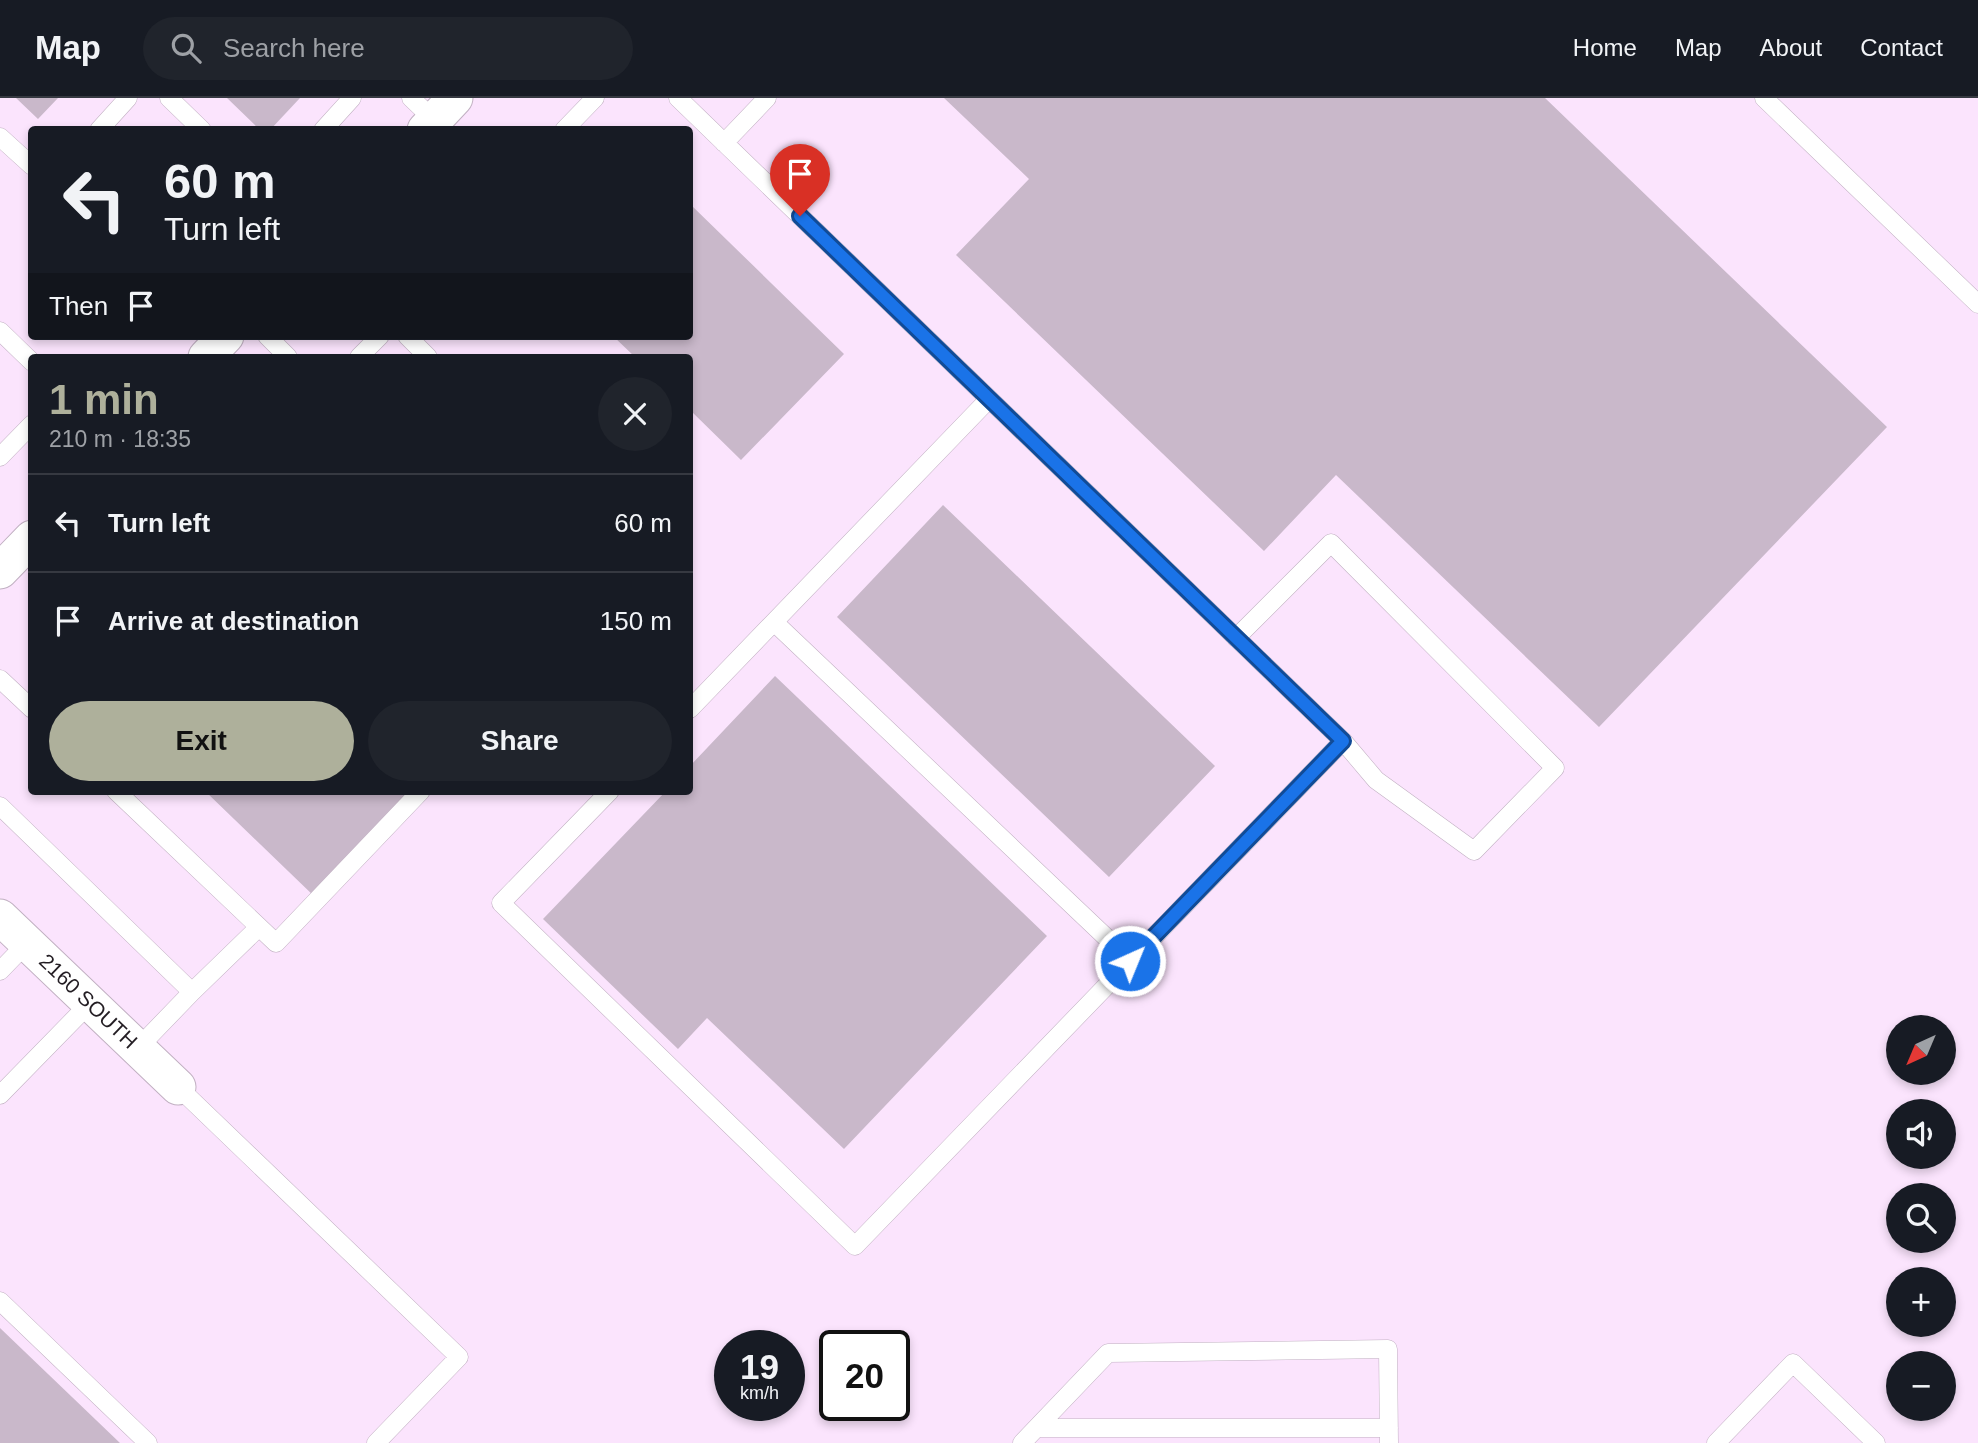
<!DOCTYPE html>
<html lang="en">
<head>
<meta charset="utf-8">
<style>
  :root { --surface:#171b24; --page:#20242c; --text:#f1f3f6; --muted:#9ea1a6; --line:#363941; --accent:#aeb09b }
  body { margin:0; font-family:Helvetica,sans-serif; background:var(--page); color:var(--text); height:100vh; display:flex; flex-direction:column; font-size:26px; white-space:nowrap }
  * { box-sizing:border-box; margin:0 }
  p { font-size:23px; color:var(--muted) }
  .icon { flex:none; width:38px; height:38px; fill:none; stroke:currentColor; stroke-width:2; stroke-linecap:round; stroke-linejoin:round }
  .map { position:relative; flex:1; overflow:hidden }
  .details { position:absolute; left:28px; top:256px; width:665px; height:441px; display:flex; flex-direction:column; background:var(--surface); border-radius:7px; box-shadow:0 4px 10px #0003 }
  .details>* { flex:none }
  .banner { position:absolute; left:28px; top:28px; width:665px; height:214px; border-radius:7px; box-shadow:0 4px 10px #0003; background:#171b24; color:var(--text); overflow:hidden }
  .needle { width:46px; rotate:224deg }
  .buttons { position:absolute; left:1886px; top:917px; display:grid; gap:14px }
  .buttons a { display:grid; place-items:center; width:70px; height:70px; border-radius:50%; background:var(--surface); box-shadow:0 4px 10px #0003; font-size:35px }
  .speed { position:absolute; left:714px; top:1232px; display:flex; gap:14px; font-size:35px; font-weight:700; text-align:center }
  .speed>* { display:grid; place-content:center; width:91px; height:91px; border-radius:50%; background:var(--surface); box-shadow:0 4px 10px #0003; line-height:1 }
  .speed small { font-size:18px; font-weight:400 }
  .speed .limit { border:4px solid #111; border-radius:10px; background:#fff; color:#111 }
  .pin { position:absolute; display:grid; place-items:center; width:60px; height:60px; color:#fff; margin:-72px -30px; border-radius:50% 50% 50% 0; rotate:-45deg; box-shadow:0 0 7px #0007 }
  .pin .icon { rotate:45deg }
  .me { position:absolute; width:77px; margin:-38px; rotate:44deg; stroke-linejoin:round; filter:drop-shadow(0 0 5px #0008) }
  .turn { display:flex; align-items:center; gap:24px; height:147px; padding:0 21px; font-size:32px }
  .turn .icon { width:91px; height:91px; stroke-width:2.5 }
  .turn b { display:block; font-size:49px; line-height:60px }
  .then { display:flex; align-items:center; height:66px; padding:0 21px; background:#0003; gap:14px; font-size:26px }
  .round { display:grid; place-items:center; flex:none; width:74px; height:74px; border-radius:37px; background:var(--page) }
  .head { display:flex; align-items:center; justify-content:space-between; height:119px; padding:0 21px }
  h1 { font-size:42px; font-weight:700; line-height:52px; color:var(--accent) }
  .cta { display:flex; gap:14px; margin-top:auto; padding:14px 21px }
  .cta a { flex:1; height:80px; border-radius:42px; background:var(--accent); color:#111; font-size:28px; font-weight:700; line-height:80px; text-align:center }
  .cta a+a { background:var(--page); color:var(--text) }
  ul { padding:0; list-style:none }
  li { display:flex; align-items:center; gap:21px; height:98px; padding:0 21px; border-top:2px solid var(--line) }
  li div { flex:1 }
  li b { display:block; font-size:26px }
  li em { font-style:normal }
  header { display:flex; align-items:center; gap:42px; box-sizing:border-box; height:98px; padding:0 35px; background:var(--surface); border-bottom:2px solid var(--line) }
  header strong { font-size:33px }
  nav { display:flex; gap:38px; margin-inline-start:auto; font-size:24px }
  .search { width:490px; height:63px; background:var(--page); display:flex; align-items:center; gap:18px; box-sizing:border-box; padding:0 24px; border-radius:38px; color:var(--muted); font-size:26px }
  .map>svg:first-child { display:block }
  .built { fill:#fbe4fd; fill-rule:evenodd }
  .building { fill:#c9b8ca }
  .lines { fill:none; stroke-linecap:round; stroke-linejoin:round }
  .lane-casing { stroke:#c1b0c2; stroke-width:19 }
  .street-casing { stroke:#c1b0c2; stroke-width:37 }
  .lane { stroke:#fff; stroke-width:18 }
  .street { stroke:#fff; stroke-width:35 }
  .route-casing { stroke:#114b97; stroke-width:18 }
  .route { stroke:#1a73e8; stroke-width:12 }
  .labels { text-anchor:middle; stroke-width:5; stroke-linejoin:round; paint-order:stroke }
  .street-label { font-size:21px; fill:#231d23; stroke:#fff }
</style>
</head>
<body>
<header>
<strong>Map</strong>
<div class="search"><svg class="icon" aria-label="search" viewBox="0 0 24 24"><circle cx="10" cy="10" r="6"/><path d="M15 15l6 6"/></svg>Search here</div>
<nav><a>Home</a><a>Map</a><a>About</a><a>Contact</a></nav>
</header>
<div class="map">
<svg width="1978" height="1345" viewBox="0 0 1978 1345">
  <rect width="100%" height="100%" fill="#fdf0ff"/>
  <path class="built" d="M0,0H1978V1345H0ZM32,32H690V238H32ZM32,259H690V693H32ZM1899,929H1944V975H1899ZM1899,1013H1944V1059H1899ZM1899,1097H1944V1143H1899ZM1899,1181H1944V1227H1899ZM730,1248H789V1307H730ZM835,1248H894V1307H835ZM1899,1265H1944V1311H1899Z"/>
  <path class="building" d="M16,0H58L38,21Z
    M227,0H300L270,32H260Z
    M944,0H1545L1887,329L1599,629L1336,377L1264,453L956,157L1029,81Z
    M690,106L844,256L741,362L690,312V259H635L613,238H690Z
    M943,407L1215,668L1109,779L837,519Z
    M775,578L1047,838L844,1051L707,920L678,951L543,821L666,693H690V668Z
    M205,693H418L316,800Z
    M0,1230L120,1345H0Z"/>
  <g class="lines">
    <g class="lane-casing">
      <path id="lane" d="M169,0L202,32
        M411,0L434,22
        M678,0L1343,643L1376,682L1474,753L1555,670L1331,445L1236,540
        M1764,0L1978,206
        M99,32L128,0
        M323,32L352,0
        M564,32L595,0
        M0,39L32,68
        M724,45L767,0
        M0,233L32,264
        M267,238L288,259
        M407,238L428,259
        M359,259L380,238
        M0,359L32,326
        M774,524L1131,863
        M0,581L32,611
        M690,611L989,301
        M116,693L276,845L421,693
        M610,693L501,805L855,1148L1343,643
        M0,708L192,894L258,830
        M0,873L27,845
        M137,951L192,894
        M178,989L459,1259L376,1345
        M0,997L90,905
        M0,1203L148,1345
        M1037,1330H1389
        M1022,1345L1108,1255L1388,1251L1389,1345
        M1716,1345L1793,1265L1876,1345"/>
    </g>
    <g class="street-casing">
      <g id="street">
        <path d="M425,32L455,0"/>
        <path d="M206,259L226,238"/>
        <path d="M0,473L32,440"/>
        <path id="s1" d="M0,819L178,989"/>
      </g>
    </g>
    <use href="#lane" class="lane"/>
    <use href="#street" class="street"/>
  </g>
  <g class="lines">
    <g class="route-casing">
      <path id="route" d="M800,118L1343,643L1130,863"/>
    </g>
    <use href="#route" class="route"/>
  </g>
  <g class="labels">
    <g class="street-label">
      <text dy="7" stroke="none"><textPath href="#s1" startOffset="122">2160 SOUTH</textPath></text>
    </g>
  </g>
</svg>
<div class="buttons">
<a><svg class="needle" viewBox="-14 -14 28 28"><path d="M0-13l5 13h-10z" fill="#e53935"/><path d="M0 13l5-13h-10z" fill="#9ea1a6"/></svg></a>
<a><svg class="icon" aria-label="sound" viewBox="0 0 24 24"><path d="M4 9h4l5-4v14l-5-4H4zM17 9q2 3 0 6"/></svg></a>
<a><svg class="icon" aria-label="search" viewBox="0 0 24 24"><circle cx="10" cy="10" r="6"/><path d="M15 15l6 6"/></svg></a>
<a>+</a>
<a>−</a>
</div>
<div class="speed"><div>19<small>km/h</small></div><div class="limit">20</div></div>
<div class="pin" style="left:800px;top:118px;background:#d93025"><svg class="icon" aria-label="arrive" viewBox="0 0 24 24"><path d="M6 21V4h12l-3 4 3 4H6"/></svg></div>
<svg class="me" style="left:1130px;top:863px" viewBox="-20 -20 40 40"><circle r="17" fill="#1a73e8" stroke="#fff" stroke-width="3"/><path d="M0-11L8 9 0 5-8 9z" fill="#fff"/></svg>
<div class="banner">
<div class="turn"><svg class="icon" aria-label="left" viewBox="0 0 24 24"><path d="M17 20v-9H6M10 6l-5 5 5 5"/></svg><div><b>60 m</b>Turn left</div></div>
<div class="then">Then<svg class="icon" aria-label="arrive" viewBox="0 0 24 24"><path d="M6 21V4h12l-3 4 3 4H6"/></svg></div>
</div>
<section class="details">
<div class="head"><div><h1>1 min</h1><p>210 m · 18:35</p></div><a class="round"><svg class="icon" aria-label="close" viewBox="0 0 24 24"><path d="M6 6l12 12M18 6L6 18"/></svg></a></div>
<ul>
<li><svg class="icon" aria-label="left" viewBox="0 0 24 24"><path d="M17 20v-9H6M10 6l-5 5 5 5"/></svg><div><b>Turn left</b></div><em>60 m</em></li>
<li><svg class="icon" aria-label="arrive" viewBox="0 0 24 24"><path d="M6 21V4h12l-3 4 3 4H6"/></svg><div><b>Arrive at destination</b></div><em>150 m</em></li>
</ul>
<div class="cta"><a>Exit</a><a>Share</a></div>
</section>
</div>
</body>
</html>
